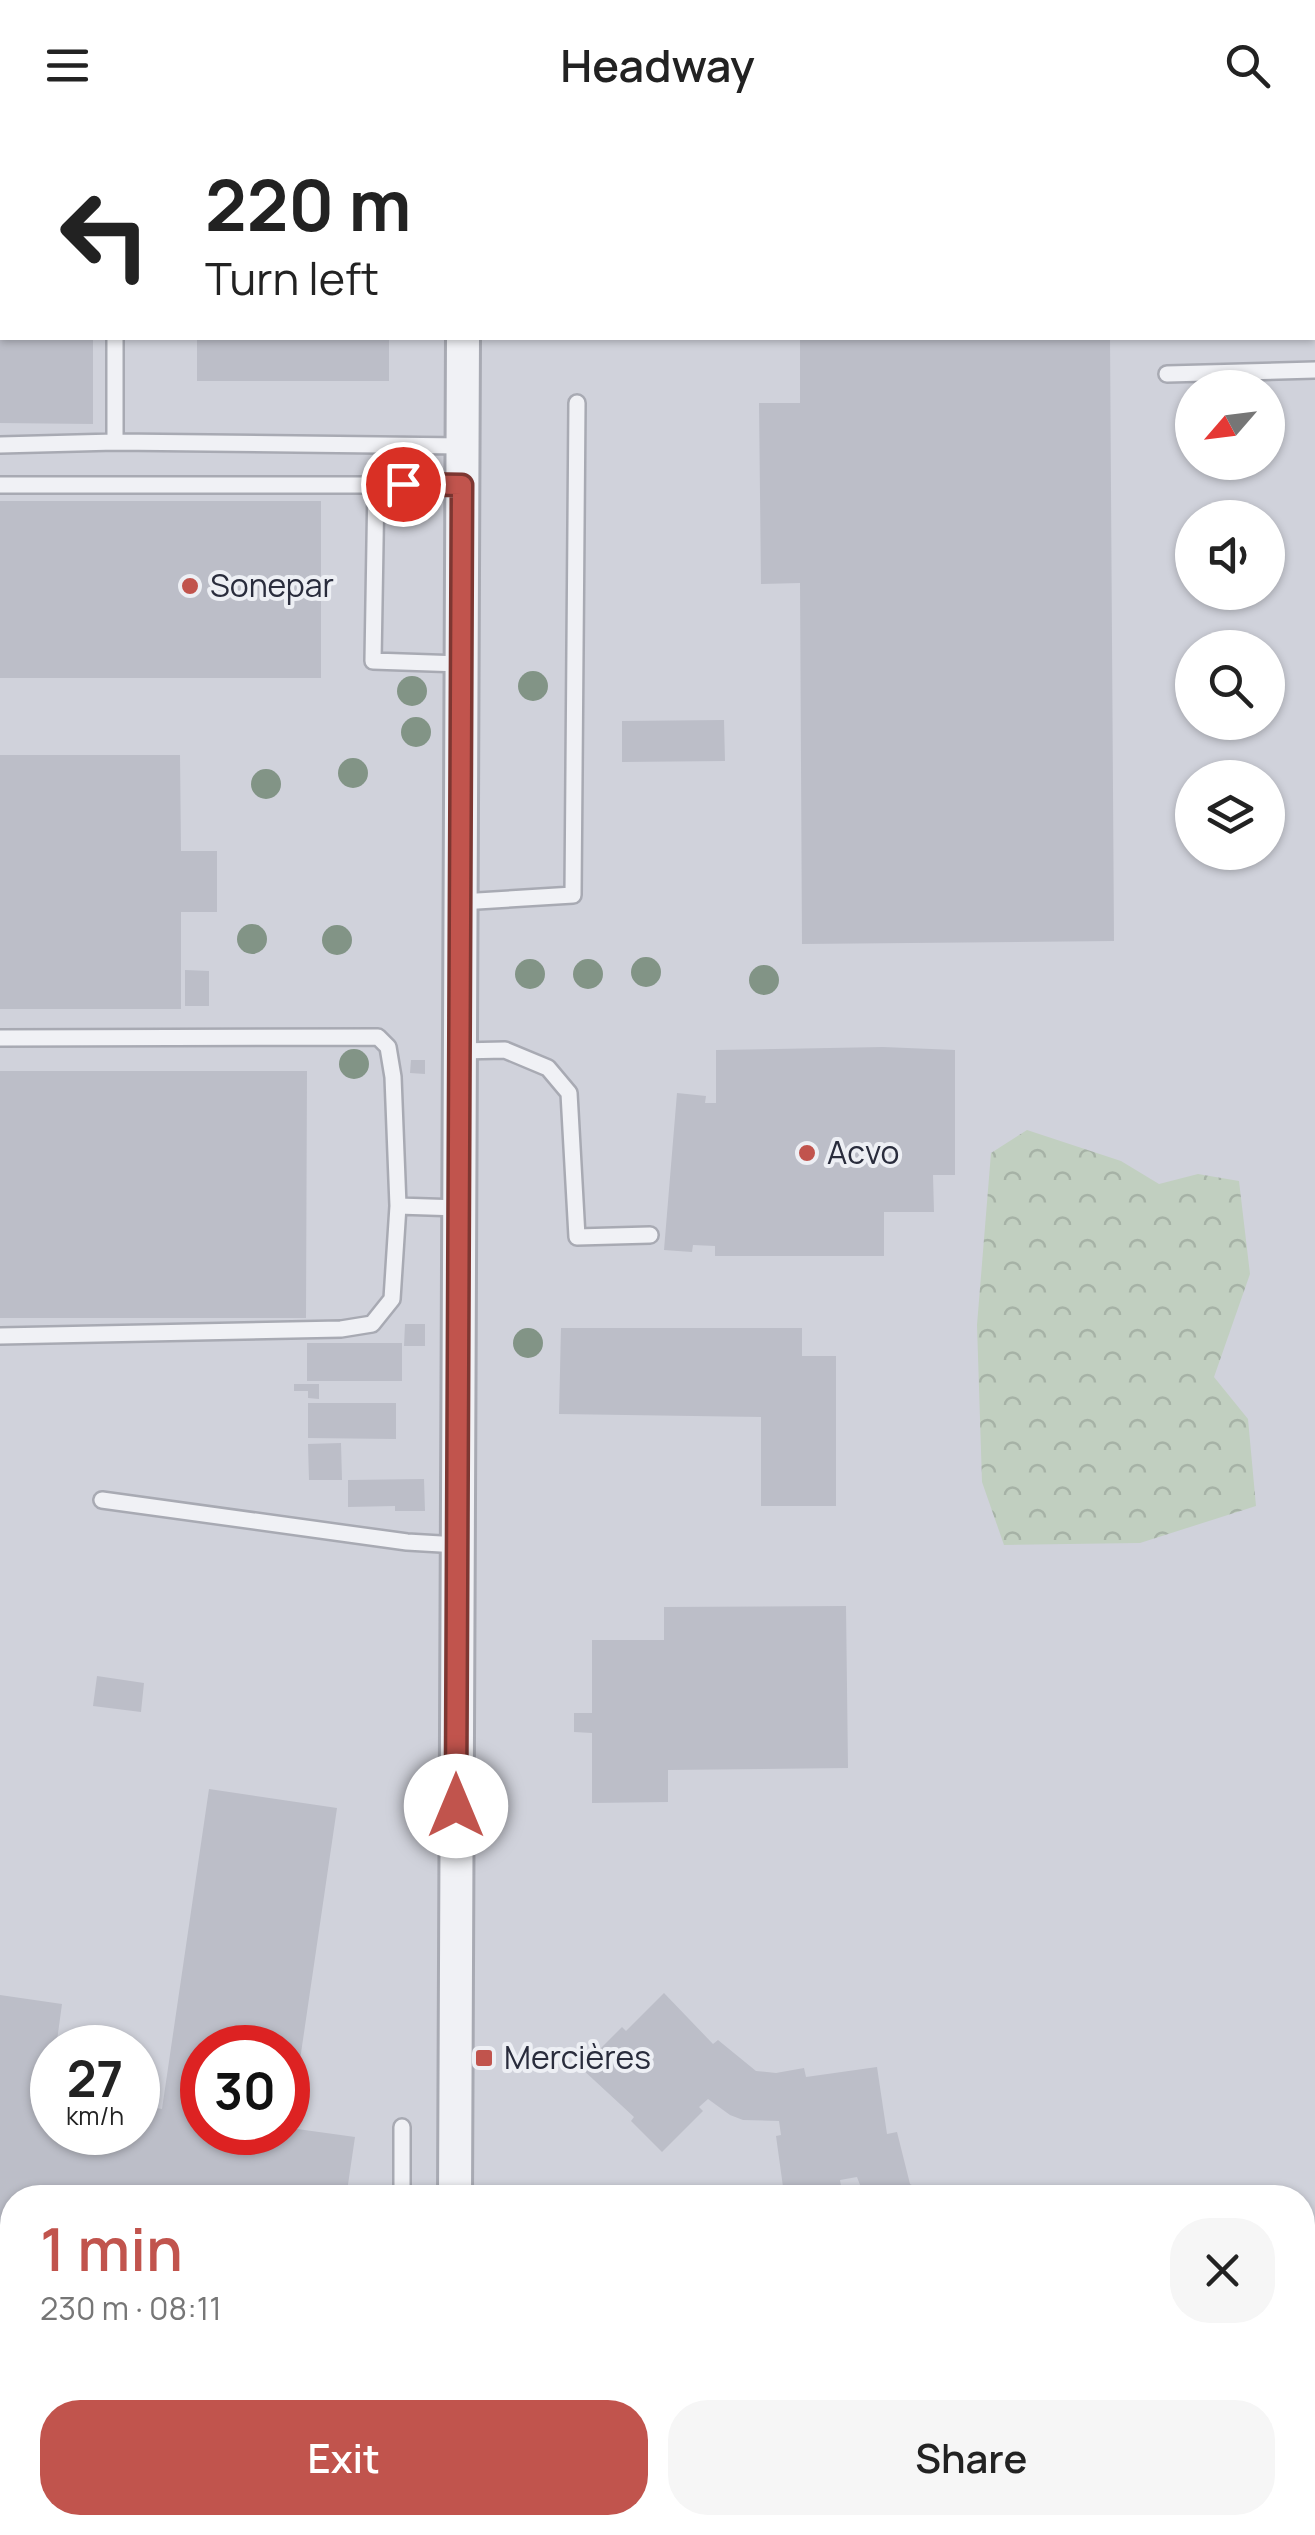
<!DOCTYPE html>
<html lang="en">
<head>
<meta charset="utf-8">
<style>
  :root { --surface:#fff; --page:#f6f6f6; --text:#222; --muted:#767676; --accent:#c1544d }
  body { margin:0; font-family:Manrope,sans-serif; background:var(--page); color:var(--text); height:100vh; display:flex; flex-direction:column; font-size:38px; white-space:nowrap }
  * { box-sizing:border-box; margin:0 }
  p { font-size:32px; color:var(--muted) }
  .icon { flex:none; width:55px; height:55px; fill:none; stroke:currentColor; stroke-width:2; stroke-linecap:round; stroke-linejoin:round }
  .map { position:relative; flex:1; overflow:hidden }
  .details { position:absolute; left:0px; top:2055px; width:1315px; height:350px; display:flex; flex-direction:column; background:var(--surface); border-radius:40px 40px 0 0; box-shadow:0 2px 8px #0004 }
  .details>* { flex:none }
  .banner { position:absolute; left:0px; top:0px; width:1315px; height:210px; box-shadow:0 2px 8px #0004; background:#fff; color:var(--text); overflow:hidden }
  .needle { width:65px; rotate:242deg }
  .tools { position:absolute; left:1175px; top:240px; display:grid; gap:20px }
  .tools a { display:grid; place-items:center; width:110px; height:110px; border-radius:50%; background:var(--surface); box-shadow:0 2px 8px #0004; font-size:50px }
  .speed { position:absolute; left:30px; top:1895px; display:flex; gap:20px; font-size:50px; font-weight:700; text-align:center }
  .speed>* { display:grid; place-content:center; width:130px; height:130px; border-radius:50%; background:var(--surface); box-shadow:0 2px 8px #0004; line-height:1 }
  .speed small { font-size:25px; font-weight:400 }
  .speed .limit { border:15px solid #d22; background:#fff; color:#111 }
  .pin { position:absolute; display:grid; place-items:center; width:85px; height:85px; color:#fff; margin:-42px; border:5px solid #fff; border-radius:50%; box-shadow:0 2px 10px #0007 }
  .me { position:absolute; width:110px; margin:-55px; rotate:0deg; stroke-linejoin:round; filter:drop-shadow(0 0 8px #0008) }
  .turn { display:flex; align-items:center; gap:35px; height:210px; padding:0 40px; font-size:45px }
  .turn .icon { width:130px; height:130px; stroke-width:2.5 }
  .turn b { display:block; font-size:70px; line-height:85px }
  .round { display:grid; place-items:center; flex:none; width:105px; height:105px; border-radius:40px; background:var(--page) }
  .head { display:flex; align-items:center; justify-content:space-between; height:170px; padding:0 40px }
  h1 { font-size:60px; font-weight:600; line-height:75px; color:var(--accent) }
  .action { display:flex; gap:20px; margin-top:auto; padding:20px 40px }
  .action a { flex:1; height:115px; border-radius:40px; background:var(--accent); color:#fff; font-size:40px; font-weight:600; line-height:115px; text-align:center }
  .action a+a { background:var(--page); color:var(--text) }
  header { display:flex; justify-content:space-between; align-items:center; height:130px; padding:0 40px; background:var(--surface); font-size:45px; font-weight:600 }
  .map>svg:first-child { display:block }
  .built { fill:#d0d2db; fill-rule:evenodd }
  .forest { fill:url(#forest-crowns) }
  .building { fill:#bcbec8; fill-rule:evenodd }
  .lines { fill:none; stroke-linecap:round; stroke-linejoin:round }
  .service-casing { stroke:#a8aab3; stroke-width:20 }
  .minor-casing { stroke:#a8aab3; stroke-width:38 }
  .path { stroke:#bcbec5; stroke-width:6; stroke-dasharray:8 8; stroke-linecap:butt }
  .service { stroke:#f0f1f5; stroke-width:15 }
  .minor { stroke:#f0f1f5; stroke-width:32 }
  .tree { fill:#829486 }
  .route-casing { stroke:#7d3732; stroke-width:25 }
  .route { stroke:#c1544d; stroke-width:18 }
  .poi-dot { fill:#c1544d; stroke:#edeff4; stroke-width:4 }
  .labels { text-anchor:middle; stroke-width:8; stroke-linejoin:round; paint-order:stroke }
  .poi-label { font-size:32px; fill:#292c3c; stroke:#edeff4; text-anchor:start }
</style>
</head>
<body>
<header><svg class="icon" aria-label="menu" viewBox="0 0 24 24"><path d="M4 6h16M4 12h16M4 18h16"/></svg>Headway<svg class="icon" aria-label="search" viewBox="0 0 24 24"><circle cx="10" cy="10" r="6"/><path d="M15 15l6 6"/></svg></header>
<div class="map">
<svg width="1315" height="2405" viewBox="0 0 1315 2405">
  <defs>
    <pattern id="forest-crowns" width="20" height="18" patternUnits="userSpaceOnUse" patternTransform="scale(2.5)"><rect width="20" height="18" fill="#c1cfc0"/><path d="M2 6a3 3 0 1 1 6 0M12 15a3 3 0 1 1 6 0" fill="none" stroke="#a6b2a6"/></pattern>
  </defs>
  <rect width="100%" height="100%" fill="#dee0e6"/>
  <path class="built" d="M0,0H1315V2405H0ZM2,2H1312V208H2ZM1192,258H1268V332H1192ZM1192,388H1268V462H1192ZM1192,518H1268V592H1192ZM1192,648H1268V722H1192ZM52,1918H138V2002H52ZM202,1918H288V2002H202ZM12,2068H1302V2392H12Z"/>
  <path class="forest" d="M1027,1000L1121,1031L1159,1054L1198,1044L1239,1051L1250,1144L1214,1247L1248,1289L1256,1376L1140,1413L1004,1415L982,1352L977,1195L991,1023Z"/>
  <path class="building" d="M0,208H93V294L0,293Z
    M197,208H389V251H197Z
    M800,208H1110L1114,811L802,814L800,453L761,454L759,273H800Z
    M0,371H321V548H0Z
    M724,590L725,631L622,632V591Z
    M0,625H180L181,721H217V782H181V879H0Z
    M185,840L209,841V876H185Z
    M883,917L955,920V1045H933L934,1082H884V1126H715V1116L693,1115L692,1122L664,1120L677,963L706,966L705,973H716V920Z
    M411,930H425V944L410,943Z
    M0,941H307L306,1188H0Z
    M405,1194H425V1216H404Z
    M561,1198H802V1226H836V1376H761V1287L559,1284Z
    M307,1213H402V1251H307Z
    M294,1254H319V1269L308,1268V1261H294Z
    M308,1273H396V1309L308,1308Z
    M341,1313L342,1350H309L308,1314Z
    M424,1349L425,1381H395V1376L348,1377V1350Z
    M846,1476L848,1638L668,1640V1672L592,1673V1603L574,1602V1583H592V1510H664V1477Z
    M97,1546L144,1553L141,1582L93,1576Z
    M209,1659L337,1678L290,1998L355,2007L346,2068H12V2156L0,2155V1865L62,1874L56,1918H52L49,1962L52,1963V2002H138V1975L162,1979ZM202,1918H288V2002H202Z
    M664,1863L713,1914L718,1910L756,1941L776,1943L804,1938L806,1947L877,1937L887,2004L897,2002L910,2054L935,2068H865L857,2047L840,2050L841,2056L784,2064L776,2006L781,2005L779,1991L743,1990L730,1985L708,1969L699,1977L703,1981L662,2022L631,1991L634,1987L581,1938L622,1897L626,1901Z"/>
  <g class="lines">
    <g class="service-casing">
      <path id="service" d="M188,0V2
        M283,2L315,0
        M0,104H2
        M1167,244L1315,240
        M115,312V208
        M0,315L115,312L463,316
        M376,354L373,531L461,534
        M0,355H463
        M461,772L573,765L577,273
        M0,908L378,907L388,917L393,947L398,1076L392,1169L372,1194L341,1199L0,1206
        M460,921L505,920L548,938L569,963L577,1107L650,1105
        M398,1076L459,1078
        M102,1370L407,1412L458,1415
        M402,2068V1997"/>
    </g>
    <g class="minor-casing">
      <path id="minor" d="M464,2V0
        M455,2068L463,208
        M490,2392L497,2405
        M788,2392V2405
        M423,2405L431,2392"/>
    </g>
    <path class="path" d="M603,2392L616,2405
      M319,2405L329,2392"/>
    <use href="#service" class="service"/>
    <use href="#minor" class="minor"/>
  </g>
  <g class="tree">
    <circle cx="533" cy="556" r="15"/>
    <circle cx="412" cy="561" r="15"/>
    <circle cx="416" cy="602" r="15"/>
    <circle cx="353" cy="643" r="15"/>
    <circle cx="266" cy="654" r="15"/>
    <circle cx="252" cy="809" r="15"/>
    <circle cx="337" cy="810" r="15"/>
    <circle cx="646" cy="842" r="15"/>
    <circle cx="530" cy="844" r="15"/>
    <circle cx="588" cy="844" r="15"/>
    <circle cx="764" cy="850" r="15"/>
    <circle cx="354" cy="934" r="15"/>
    <circle cx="528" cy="1213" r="15"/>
  </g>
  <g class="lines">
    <g class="route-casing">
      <path id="route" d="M403,354L462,355L456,1676"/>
    </g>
    <use href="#route" class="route"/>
  </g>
  <g class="poi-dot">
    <circle cx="190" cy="456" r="10"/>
    <circle cx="807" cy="1023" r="10"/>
    <rect x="474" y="1918" width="20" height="20" rx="5"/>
  </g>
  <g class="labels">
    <g class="poi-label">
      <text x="210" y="467">Sonepar</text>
      <text x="827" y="1034">Acvo</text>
      <text x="504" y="1939">Mercières</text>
    </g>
  </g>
</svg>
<div class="tools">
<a><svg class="needle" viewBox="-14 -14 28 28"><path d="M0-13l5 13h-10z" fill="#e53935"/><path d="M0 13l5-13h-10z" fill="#767676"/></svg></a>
<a><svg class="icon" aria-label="sound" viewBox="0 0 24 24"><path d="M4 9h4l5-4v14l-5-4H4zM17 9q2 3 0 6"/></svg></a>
<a><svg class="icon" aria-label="search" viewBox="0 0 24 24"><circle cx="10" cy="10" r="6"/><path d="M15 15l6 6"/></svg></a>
<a><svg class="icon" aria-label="layers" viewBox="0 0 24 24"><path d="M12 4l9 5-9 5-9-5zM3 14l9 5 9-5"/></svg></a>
</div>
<div class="speed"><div>27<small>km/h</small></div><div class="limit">30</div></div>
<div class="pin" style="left:403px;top:354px;background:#d93025"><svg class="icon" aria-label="arrive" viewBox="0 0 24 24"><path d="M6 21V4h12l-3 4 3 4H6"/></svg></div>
<svg class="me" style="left:456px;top:1676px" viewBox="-20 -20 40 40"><circle r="19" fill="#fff"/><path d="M0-13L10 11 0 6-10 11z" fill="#c1544d"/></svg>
<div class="banner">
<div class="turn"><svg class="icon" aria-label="left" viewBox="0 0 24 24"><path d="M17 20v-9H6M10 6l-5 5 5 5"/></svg><div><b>220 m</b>Turn left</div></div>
</div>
<section class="details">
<div class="head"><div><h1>1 min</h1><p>230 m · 08:11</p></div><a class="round"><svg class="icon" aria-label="close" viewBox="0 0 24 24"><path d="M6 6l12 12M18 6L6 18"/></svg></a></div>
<div class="action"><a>Exit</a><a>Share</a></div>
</section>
</div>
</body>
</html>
